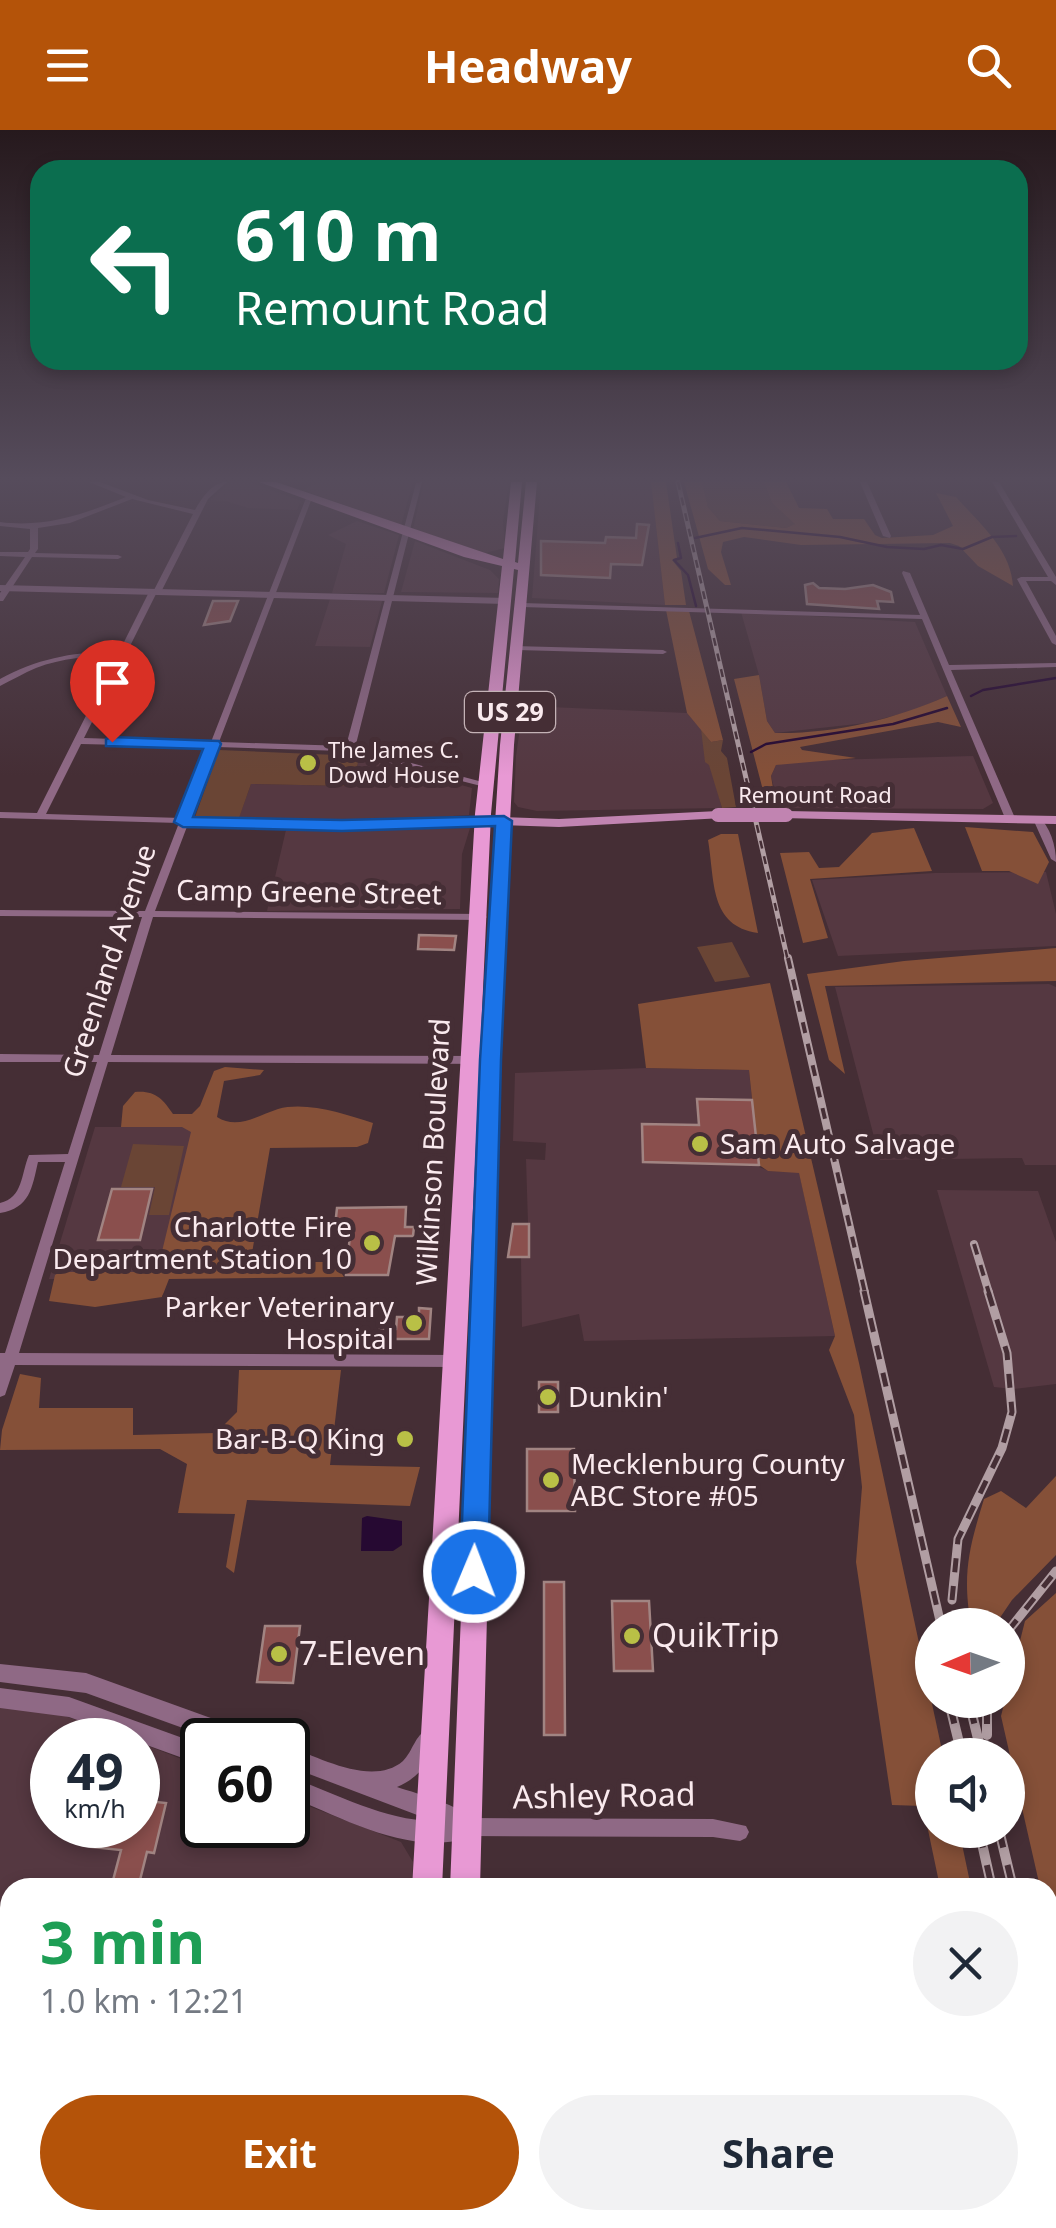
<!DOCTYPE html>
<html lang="en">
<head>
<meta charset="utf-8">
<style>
  :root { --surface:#fff; --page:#f2f2f3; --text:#1f2937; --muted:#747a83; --accent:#b45309 }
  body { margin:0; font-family:"Noto Sans",sans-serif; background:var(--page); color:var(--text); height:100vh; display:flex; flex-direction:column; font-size:38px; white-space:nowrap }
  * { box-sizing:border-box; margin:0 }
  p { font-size:32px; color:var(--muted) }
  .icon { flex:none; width:55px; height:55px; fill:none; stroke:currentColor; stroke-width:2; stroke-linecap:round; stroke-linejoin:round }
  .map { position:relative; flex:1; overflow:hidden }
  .details { position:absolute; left:0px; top:1748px; width:1058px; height:352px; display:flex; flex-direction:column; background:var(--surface); border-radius:30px 30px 0 0; box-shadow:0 5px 15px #0003 }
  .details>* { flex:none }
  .hud { position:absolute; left:30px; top:30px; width:998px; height:210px; border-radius:30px; box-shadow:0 5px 15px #0003; background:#0b6e4f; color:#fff; overflow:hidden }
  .needle { width:65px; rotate:268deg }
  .tools { position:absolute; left:915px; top:1478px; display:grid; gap:20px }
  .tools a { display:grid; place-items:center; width:110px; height:110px; border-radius:50%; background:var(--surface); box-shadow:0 5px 15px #0003; font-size:50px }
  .speed { position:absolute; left:30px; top:1588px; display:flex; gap:20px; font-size:50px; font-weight:700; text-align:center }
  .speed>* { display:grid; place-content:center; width:130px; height:130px; border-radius:50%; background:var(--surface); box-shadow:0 5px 15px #0003; line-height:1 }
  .speed small { font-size:25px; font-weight:400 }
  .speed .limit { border:5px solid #111; border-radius:15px; background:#fff; color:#111 }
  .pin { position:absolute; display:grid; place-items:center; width:85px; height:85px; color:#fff; margin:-102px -42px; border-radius:50% 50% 50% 0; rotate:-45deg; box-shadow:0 0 10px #0007 }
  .pin .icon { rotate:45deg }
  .me { position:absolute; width:110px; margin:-55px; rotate:1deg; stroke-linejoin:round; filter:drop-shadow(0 0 8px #0008) }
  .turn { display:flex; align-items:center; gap:35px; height:210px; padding:0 40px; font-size:45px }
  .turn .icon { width:130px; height:130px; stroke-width:2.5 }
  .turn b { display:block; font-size:70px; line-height:85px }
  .round { display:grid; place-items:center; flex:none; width:105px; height:105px; border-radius:52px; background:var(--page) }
  .summary { display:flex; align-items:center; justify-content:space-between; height:170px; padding:0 40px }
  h1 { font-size:60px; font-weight:700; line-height:75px; color:#1e9e55 }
  .cta { display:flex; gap:20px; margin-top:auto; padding:20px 40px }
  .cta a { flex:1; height:115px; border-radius:60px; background:var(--accent); color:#fff; font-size:40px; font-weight:700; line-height:115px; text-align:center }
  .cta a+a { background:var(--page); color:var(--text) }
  header { display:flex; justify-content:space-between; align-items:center; height:130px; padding:0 40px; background:var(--accent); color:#fff; font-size:45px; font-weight:700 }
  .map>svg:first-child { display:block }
  .built { fill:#553841 }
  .green { fill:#6a4535 }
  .forest { fill:#855038 }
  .water { fill:#260932 }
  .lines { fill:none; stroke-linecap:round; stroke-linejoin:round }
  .stream { stroke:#260932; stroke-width:2.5 }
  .building { fill:#8a4f4d; stroke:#a18482; stroke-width:2.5 }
  .minor { fill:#8f6985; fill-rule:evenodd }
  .tertiary { fill:#8f6985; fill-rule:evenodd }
  .secondary { fill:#c184b1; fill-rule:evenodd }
  .primary { fill:#e899d4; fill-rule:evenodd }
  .rail-far3-casing { stroke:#b19ea3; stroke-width:5 }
  .rail-far2-casing { stroke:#b19ea3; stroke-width:8 }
  .rail-far1-casing { stroke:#b19ea3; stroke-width:9 }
  .rail-casing { stroke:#b19ea3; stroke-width:10 }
  .rail-far3 { stroke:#452e35; stroke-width:2.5; stroke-dasharray:8; stroke-linecap:butt }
  .rail-far2 { stroke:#452e35; stroke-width:4; stroke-dasharray:11; stroke-linecap:butt }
  .rail-far1 { stroke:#452e35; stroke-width:5; stroke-dasharray:14; stroke-linecap:butt }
  .rail { stroke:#452e35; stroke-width:6; stroke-dasharray:18; stroke-linecap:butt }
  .secondary-bridge { stroke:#c184b1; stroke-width:14 }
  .route { fill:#1a73e8; stroke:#114b97; stroke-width:2.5 }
  .poi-dot { fill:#b9c046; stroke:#452e35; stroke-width:4 }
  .labels { text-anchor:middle; stroke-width:10; stroke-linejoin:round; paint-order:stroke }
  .far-poi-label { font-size:22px; fill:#faeaee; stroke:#452e35; text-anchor:start }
  .far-street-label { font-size:22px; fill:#faeaee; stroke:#452e35 }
  .shield { fill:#452e35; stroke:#c4b2b6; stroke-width:2.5 }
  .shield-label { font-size:25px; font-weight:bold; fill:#faeaee }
  .street-label { font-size:28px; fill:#faeaee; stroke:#452e35 }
  .poi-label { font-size:28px; fill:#faeaee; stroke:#452e35; text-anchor:start }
  .near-poi-label { font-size:32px; fill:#faeaee; stroke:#452e35; text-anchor:start }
  .near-street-label { font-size:32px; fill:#faeaee; stroke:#452e35 }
</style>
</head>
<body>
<header><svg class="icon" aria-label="menu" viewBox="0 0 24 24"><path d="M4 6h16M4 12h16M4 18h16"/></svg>Headway<svg class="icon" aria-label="search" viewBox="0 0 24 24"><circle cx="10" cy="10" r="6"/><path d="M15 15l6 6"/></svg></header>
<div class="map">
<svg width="1056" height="2098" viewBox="0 0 1056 2098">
  <rect width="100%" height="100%" fill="#452e35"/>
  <path class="built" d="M230,352H249L301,371L297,380L248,378L226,371L210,370Z
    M320,352H413L401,395L303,360Z
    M424,352H509L503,391L505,418L485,423L413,399Z
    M541,352H651L665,475L532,468Z
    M357,391L399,405L384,463H332L346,414L328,405Z
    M415,411L490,440L499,449L498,463L401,462Z
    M330,469L382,471L370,517L315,516Z
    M741,482L915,492L947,566L915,580L866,593L775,603L767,591L759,545Z
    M527,576L687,583L701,599L722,678L537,681L518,677L514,672L516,626L523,577Z
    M973,626L993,673L983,679L779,678L771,646L776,635L792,631Z
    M360,627L472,658L469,685L358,692L239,687L251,654L347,656L352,653Z
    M470,698L462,724L460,779L267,781L286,700Z
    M1046,742L1056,784V816L838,826L812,750L935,743Z
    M1049,854L1056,857V1035H1025L1022,1028L880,1030L835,857Z
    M646,938L749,940L759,1037L769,1041L799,1042L835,1206L584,1211L579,1184L522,1197L521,1127L529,1126L526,1029L545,1030L546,1013L513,1011L515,943Z
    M95,997H196L161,1149H49Z
    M937,1060L1038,1061L1056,1112V1254L1013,1259L994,1257Z
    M0,1577L62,1585L133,1610H52V1695H138V1612L202,1637V1695H288V1668L401,1712L413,1732L412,1757L10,1758V2090H390L389,2098H0Z"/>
  <path class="green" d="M702,352H764L772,373L796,394L786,398L720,391L708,377Z
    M701,599L711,612L723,610L721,621L727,628L736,677L722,678L709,635L705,632Z
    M219,620L360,626L352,654L347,656L251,654L239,688L195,687Z
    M732,812L750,847L715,852L697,817Z
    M133,1014L184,1016L169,1085H149L155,1057H121Z"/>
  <path class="forest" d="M651,352H666L677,428L672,430L681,441L686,475H665Z
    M684,352H702L708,377L720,391L786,398L795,394L772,373L764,352H786L799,378L827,379L833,389H864L875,405L882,408L933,405L953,396L936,363L956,367C979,393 1011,419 1013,456L978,436L959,416L950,413L801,415L744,407L723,412L721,422L731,455H725L708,439Z
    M666,480L689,481L723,610L711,612L687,583Z
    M759,545L767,591L775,603C833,604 893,590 947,566L961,597L938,592L800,617L802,620L856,628L776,635L771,646L775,670L766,672L734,549Z
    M965,697L1033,702L1049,732L1038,754L1009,741H982Z
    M914,698L932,741L810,749L828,808L803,813L780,723L809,722L819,738L839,737L872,703Z
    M721,704H738L758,803C709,796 715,751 708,710Z
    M1056,818V851L825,856L845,944L829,930L807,844L904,831Z
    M770,853L859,1233L943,1625H932V1700H959L971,1757H940L923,1676L892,1675L856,1432L862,1357L854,1285L829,1220L835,1206L799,1043L768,1041L759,1035L749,940L646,938L638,874Z
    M225,937L264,940L260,945L224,951L217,987C237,1000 257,986 278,979C306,971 345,984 373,993L368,1013L357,1017L270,1018L252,1123L266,1132H334L344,1147L169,1149L162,1167L95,1177L49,1171L55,1145L60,1142H157L191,1002L182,997H121L123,976L135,962C155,960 163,969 173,984H192L200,976L214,941Z
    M239,1240H341L330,1335L420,1337L410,1376L247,1370L234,1443L226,1437L235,1384L178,1383L187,1334L160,1319L0,1320L2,1300L20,1244L41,1248L39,1278H133V1305L216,1303L237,1282Z
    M1056,1346V1425L1012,1470L995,1495H971C962,1444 969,1418 984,1369L1001,1361L1026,1378Z
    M1056,1463V1826L1048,1789V1758L1040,1757L1001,1586L1025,1491Z"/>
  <path class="water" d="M367,1386L402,1391V1415L393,1421H361L362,1388Z"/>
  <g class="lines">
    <path class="stream" d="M695,408L742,398L840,407L887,417L924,419L941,415L963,419L992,407L1016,406
      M678,413L681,428L674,430L688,445L696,476
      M971,566L983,560L1056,548
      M751,622L766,614L893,594L947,578"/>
  </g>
  <path class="building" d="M637,394L649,395L642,435L611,434L610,448L541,445V411L605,413L606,407L636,408Z
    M813,453L819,458L845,459L873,455L891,462L893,472L877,471L879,479L807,474L805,455Z
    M213,471H238L230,491L204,495Z
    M419,805L456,806L454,820L418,819Z
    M697,969L752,970L759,1035L643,1032L642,994L699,995Z
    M112,1059H152L140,1110H98Z
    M406,1077L405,1097H414L413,1106H395L388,1145H346L350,1105H334L337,1078Z
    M513,1094H529V1127H508Z
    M419,1178L431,1179L429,1209H380V1199H396L397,1187H419Z
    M539,1252H558V1282H539Z
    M527,1319H574L575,1381H527Z
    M544,1452H564L565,1605H544Z
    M612,1471H649L653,1541H614Z
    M265,1496H300L293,1553L257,1552Z
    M138,1670L166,1673L154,1723L147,1722L138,1758H111L121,1720L91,1717L97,1695H138Z"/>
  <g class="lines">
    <path class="minor" d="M89,352H100L148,370L195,380C202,368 212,352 227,352L208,369L161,462L156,464L84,608L211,612L306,368L309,366L312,368L219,612L346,616L416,353L422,352L355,618L490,654L485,657L343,621L217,617L190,688L326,692L483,688L488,691L483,694L326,698L188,694L155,781L482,784L487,787L482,790L153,787L111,925L491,926L497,930L491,934L108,932L19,1223L457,1225L462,1227L464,1231L462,1235L457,1237L15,1235L5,1265L0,1267V1223H5L65,1032H38C32,1058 30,1078 0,1083V1073C23,1068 21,1044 29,1025L68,1024L97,932H0V924L99,925L142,787L0,786V780L145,781L179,693L0,688V682L37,683L116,526C89,526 62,528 36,538C24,543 12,550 0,556V549C38,528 76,521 119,522L149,462L154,460L193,384L132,369L70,393L38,398V419L35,423L118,425L122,427L118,429L32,427L3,471H0V463L25,427L0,426V422H28L30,419V399L0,396V392C46,398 84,384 126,367ZM81,614L208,617L181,688L46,684Z
      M860,352H867L891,406L890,408L883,406Z
      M992,352H999L1056,447V455L1051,451H1026L1056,506V515L1052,513L1017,449L1021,447H1048Z
      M903,441L910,443L949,535L1056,533V537L951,540L1015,688L1013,690L1010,691L1005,688L922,489L522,477L518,475L522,473L920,485L902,443Z
      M514,516L663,520L667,522L663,524L517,520L513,518Z
      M1038,686C1050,696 1056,716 1056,732L1051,729L1033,689Z
      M468,1688L713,1689L746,1696L749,1702L746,1708L740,1711L713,1707L468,1706L462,1703L459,1697L462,1691Z"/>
    <path class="tertiary" d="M0,455L506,468L511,471L506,474L0,461Z
      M0,1534L86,1543L244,1600L251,1603L254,1610H216L86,1563L0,1552Z
      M0,1558L69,1567L202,1615V1635L69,1587L0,1578Z
      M427,1600L434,1603L437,1610C429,1633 420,1647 397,1657C418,1664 470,1677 479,1697L476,1705C414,1730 344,1688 288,1666V1646C334,1663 383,1690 433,1691L288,1636V1616C320,1628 373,1657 403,1631C413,1621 415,1605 427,1600Z"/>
    <path class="secondary" d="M718,681L725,685L723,688L559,697L504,695L497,691L504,687L559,689Z
      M786,681L1056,686V694L781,688L779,685Z"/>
    <path class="primary" d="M259,352H276L503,429L511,352H522L515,432L518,433L526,352H537L514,615L505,787L480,1758H450L489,787L500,615L518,440L514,439L491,684L442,1758H412L475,684L502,436L464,427Z
      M390,2090H424V2098H390Z
      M439,2090H473V2098H439Z"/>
    <g class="rail-far3-casing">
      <path id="rail-far3" d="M678,352L788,831"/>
    </g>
    <g class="rail-far2-casing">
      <path id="rail-far2" d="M788,828L865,1163
        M974,1114L989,1163"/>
    </g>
    <g class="rail-far1-casing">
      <path id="rail-far1" d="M864,1161L941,1495
        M952,1470L958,1409L1002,1318L1012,1282L1007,1223L988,1161
        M1008,1501L1056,1441
        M949,1570L951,1579
        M969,1570L971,1579
        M987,1570V1579"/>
    </g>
    <g class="rail-casing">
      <path id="rail" d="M950,1576L962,1625
        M970,1576L982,1625
        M987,1576V1605
        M979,1700L992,1758
        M999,1700L1013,1758
        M1048,1903L1056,1939
        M1048,1955L1056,1992
        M1048,2003L1056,2040"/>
    </g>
    <use href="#rail-far3" class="rail-far3"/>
    <use href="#rail-far2" class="rail-far2"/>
    <use href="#rail-far1" class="rail-far1"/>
    <use href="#rail" class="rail"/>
    <path class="secondary-bridge" d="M718,685H786"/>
  </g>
  <linearGradient id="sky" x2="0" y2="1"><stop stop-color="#26191d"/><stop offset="0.54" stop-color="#564c5c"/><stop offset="1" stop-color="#564c5c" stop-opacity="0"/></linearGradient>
  <rect width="1056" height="646" fill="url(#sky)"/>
  <path class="route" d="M112,607L219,611L221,614L193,687L342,690L504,686L512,691L501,930L488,1442L484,1452L474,1455L464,1452L460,1442L480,930L495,696L342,701L183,697L174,692L203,619L106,616V609Z"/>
  <g class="poi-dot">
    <circle cx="308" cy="633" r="10"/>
    <circle cx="700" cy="1014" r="10"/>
    <circle cx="372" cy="1113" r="10"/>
    <circle cx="414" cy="1193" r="10"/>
    <circle cx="548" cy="1267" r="10"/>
    <circle cx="405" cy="1309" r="10"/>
    <circle cx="551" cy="1350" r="10"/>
    <circle cx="632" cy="1506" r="10"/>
    <circle cx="279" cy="1524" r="10"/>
  </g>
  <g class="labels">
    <g class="far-poi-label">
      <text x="328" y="628">The James C.<tspan x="328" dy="25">Dowd House</tspan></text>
    </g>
    <g class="far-street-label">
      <text x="815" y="673">Remount Road</text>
    </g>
    <rect class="shield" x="465" y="562" width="90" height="40" rx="8"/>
    <g class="shield-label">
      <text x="510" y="591">US 29</text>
    </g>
    <g class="street-label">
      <text transform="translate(309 762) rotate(1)" y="10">Camp Greene Street</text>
      <text transform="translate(109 831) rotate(-72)" y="10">Greenland Avenue</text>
      <text transform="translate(433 1022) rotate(-87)" y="10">Wilkinson Boulevard</text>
    </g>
    <g class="poi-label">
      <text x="720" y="1024">Sam Auto Salvage</text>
      <text x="352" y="1107" text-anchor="end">Charlotte Fire<tspan x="352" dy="32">Department Station 10</tspan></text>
      <text x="394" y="1187" text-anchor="end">Parker Veterinary<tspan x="394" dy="32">Hospital</tspan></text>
      <text x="568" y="1277">Dunkin'</text>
      <text x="385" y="1319" text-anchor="end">Bar-B-Q King</text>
      <text x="571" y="1344">Mecklenburg County<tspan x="571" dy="32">ABC Store #05</tspan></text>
    </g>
    <g class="near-poi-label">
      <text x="652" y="1517">QuikTrip</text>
      <text x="299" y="1535">7-Eleven</text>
    </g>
    <g class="near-street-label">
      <text transform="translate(604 1666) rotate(-1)" y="11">Ashley Road</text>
    </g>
  </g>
</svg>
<div class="tools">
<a><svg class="needle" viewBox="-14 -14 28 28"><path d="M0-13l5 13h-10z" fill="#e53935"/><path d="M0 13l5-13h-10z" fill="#747a83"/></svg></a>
<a><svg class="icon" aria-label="sound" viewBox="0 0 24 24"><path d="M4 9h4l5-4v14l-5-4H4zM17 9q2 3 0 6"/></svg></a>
</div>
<div class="speed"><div>49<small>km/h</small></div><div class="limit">60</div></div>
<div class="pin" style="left:112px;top:612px;background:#d93025"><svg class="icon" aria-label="arrive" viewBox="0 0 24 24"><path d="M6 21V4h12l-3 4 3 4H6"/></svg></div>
<svg class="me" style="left:474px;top:1442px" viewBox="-20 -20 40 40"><circle r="17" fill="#1a73e8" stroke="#fff" stroke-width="3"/><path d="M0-11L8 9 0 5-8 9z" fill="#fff"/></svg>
<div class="hud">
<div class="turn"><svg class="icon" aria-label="left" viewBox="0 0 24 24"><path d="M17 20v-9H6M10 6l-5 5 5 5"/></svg><div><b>610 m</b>Remount Road</div></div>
</div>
<section class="details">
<div class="summary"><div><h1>3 min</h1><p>1.0 km · 12:21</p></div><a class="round"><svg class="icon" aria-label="close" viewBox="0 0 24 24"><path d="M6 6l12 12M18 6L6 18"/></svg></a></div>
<div class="cta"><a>Exit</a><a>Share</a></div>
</section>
</div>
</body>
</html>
